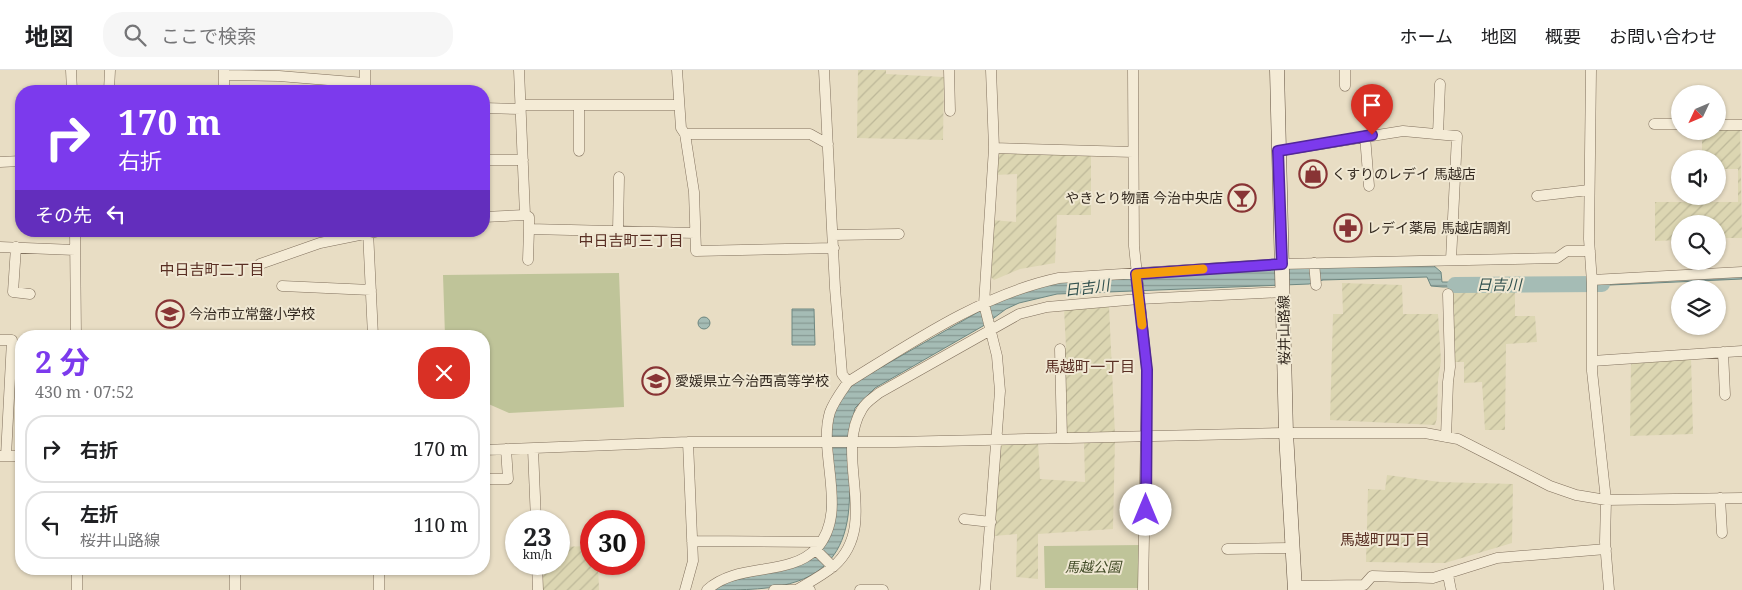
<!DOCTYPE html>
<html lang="ja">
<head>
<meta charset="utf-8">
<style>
  :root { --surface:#fff; --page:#f6f6f6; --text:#202124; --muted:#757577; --line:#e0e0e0; --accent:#7c3aed }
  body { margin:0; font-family:"Noto Serif","Noto Sans JP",serif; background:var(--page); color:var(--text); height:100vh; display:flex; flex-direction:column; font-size:19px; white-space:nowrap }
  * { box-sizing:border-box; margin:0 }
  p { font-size:16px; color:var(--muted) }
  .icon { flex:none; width:28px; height:28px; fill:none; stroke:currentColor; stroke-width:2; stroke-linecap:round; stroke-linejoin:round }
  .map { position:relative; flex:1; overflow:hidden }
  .side { position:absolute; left:15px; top:260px; width:475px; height:245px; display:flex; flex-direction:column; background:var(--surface); border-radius:20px; box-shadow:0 1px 4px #0004 }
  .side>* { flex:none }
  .top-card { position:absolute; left:15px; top:15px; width:475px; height:152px; border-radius:20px; box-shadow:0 1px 4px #0004; background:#7c3aed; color:#fff; overflow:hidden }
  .needle { width:32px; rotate:226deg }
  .fabs { position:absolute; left:1671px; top:15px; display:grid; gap:10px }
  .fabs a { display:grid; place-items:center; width:55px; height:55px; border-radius:50%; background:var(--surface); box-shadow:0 1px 4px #0004; font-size:25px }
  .speed { position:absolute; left:505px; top:440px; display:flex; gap:10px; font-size:25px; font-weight:700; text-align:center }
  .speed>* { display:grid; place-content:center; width:65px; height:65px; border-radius:50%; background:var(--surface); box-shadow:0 1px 4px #0004; line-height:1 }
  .speed small { font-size:12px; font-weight:400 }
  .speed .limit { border:8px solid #d22; background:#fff; color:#111 }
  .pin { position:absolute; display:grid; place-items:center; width:42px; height:42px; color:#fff; margin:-51px -21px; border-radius:50% 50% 50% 0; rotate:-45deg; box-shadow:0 0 5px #0007 }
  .pin .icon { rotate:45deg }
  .me { position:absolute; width:55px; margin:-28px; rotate:0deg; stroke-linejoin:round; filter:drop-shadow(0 0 4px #0008) }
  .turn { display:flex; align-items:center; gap:18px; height:105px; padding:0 20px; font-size:22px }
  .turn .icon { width:65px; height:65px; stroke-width:2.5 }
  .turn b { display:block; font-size:35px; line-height:42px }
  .then { display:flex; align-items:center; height:48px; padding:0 20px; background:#0003; gap:10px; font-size:19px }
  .round { display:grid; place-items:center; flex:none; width:52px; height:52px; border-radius:20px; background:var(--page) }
  .head { display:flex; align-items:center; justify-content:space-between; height:85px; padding:0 20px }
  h1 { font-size:30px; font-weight:700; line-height:38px; color:var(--accent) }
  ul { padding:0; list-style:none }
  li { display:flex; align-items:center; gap:15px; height:68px; margin:0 10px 8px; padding:0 10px; border:2px solid var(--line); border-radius:20px }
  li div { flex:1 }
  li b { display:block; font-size:19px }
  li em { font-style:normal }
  header { display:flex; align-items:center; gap:30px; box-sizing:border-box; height:70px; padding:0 25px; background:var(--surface); border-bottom:1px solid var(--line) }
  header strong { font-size:24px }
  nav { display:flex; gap:28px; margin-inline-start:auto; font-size:18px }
  .search { width:350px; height:45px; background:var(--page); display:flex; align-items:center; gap:12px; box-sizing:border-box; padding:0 18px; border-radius:20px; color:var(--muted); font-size:19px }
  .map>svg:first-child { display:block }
  .farmland { fill:url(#farmland-furrows) }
  .green { fill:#bfc499 }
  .water { fill:url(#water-rules); stroke:#6e8882 }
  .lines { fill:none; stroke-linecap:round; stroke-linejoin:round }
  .river { stroke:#a5bcb5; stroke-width:16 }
  .street-casing { stroke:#80705d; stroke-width:11 }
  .secondary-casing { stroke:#625140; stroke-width:15 }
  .street { stroke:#f4ebd6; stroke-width:10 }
  .secondary { stroke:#f4ebd6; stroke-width:14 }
  .route-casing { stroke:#51269a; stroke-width:12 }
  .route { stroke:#7c3aed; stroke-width:9 }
  .slow { stroke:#f59e0b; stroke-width:9 }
  .labels { text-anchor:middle; stroke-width:4; stroke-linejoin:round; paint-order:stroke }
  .poi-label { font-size:14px; fill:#32281f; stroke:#f0e8d3; text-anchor:start }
  .street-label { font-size:14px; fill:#32281f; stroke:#f0e8d3 }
  .park-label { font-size:14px; font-style:italic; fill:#434c28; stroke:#f0e8d3 }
  .neighbourhood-label { font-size:15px; fill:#592f24; stroke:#f0e8d3 }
  .water-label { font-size:15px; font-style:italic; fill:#30504e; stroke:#f0e8d3 }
</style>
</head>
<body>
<header>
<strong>地図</strong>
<div class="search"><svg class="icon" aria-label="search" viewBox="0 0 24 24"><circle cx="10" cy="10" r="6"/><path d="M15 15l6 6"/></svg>ここで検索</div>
<nav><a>ホーム</a><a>地図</a><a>概要</a><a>お問い合わせ</a></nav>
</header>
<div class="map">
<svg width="1742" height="520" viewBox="0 0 1742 520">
  <defs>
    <pattern id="farmland-furrows" width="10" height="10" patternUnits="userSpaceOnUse" patternTransform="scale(1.25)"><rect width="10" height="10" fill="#dcd6b2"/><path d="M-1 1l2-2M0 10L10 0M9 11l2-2" fill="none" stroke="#bdb899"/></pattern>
    <pattern id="water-rules" width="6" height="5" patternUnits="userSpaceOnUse" patternTransform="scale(1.25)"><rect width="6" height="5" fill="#a5bcb5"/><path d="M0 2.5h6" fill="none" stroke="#879993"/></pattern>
  </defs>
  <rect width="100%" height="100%" fill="#e8ddc4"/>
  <path class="farmland" d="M858,0H886V4L944,7L943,70L857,68Z
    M1718,56H1740L1742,168H1718V154H1680V170L1655,171V132H1738V99H1718V89H1702V61H1718Z
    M996,81L1091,84V145H1057L1055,193L1020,199L994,210L989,205L992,150L1016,152L1017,104L995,105Z
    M1342,213L1402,215L1403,244H1438L1441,291L1438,310L1437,348L1435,355L1330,350L1333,244H1343Z
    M1515,217V246H1535L1537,272L1506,274L1505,360H1485L1482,312L1464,313V292H1452L1450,218Z
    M1109,236L1115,365H1065L1064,278H1066L1064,238Z
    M1691,286L1693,364L1630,366L1631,290Z
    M1115,370L1113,459L1038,464V509L1016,507L1017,464L994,466L1000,372L1038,371L1040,409L1085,412L1084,371Z
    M1387,405L1440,412L1513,414L1512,473L1445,493L1366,492L1368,419L1385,420Z
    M591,476V494H598L599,520H542L541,494H559V477Z"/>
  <path class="green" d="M619,203L624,337L509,343L484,332V266H445L443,205Z
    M1142,475L1140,518H1045L1044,476Z"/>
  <path class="water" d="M1433,195L1441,202L1442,212L1602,213L1742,206V209L1610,215L1443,217L1431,216L1427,207L1323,210L1309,214L1057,224L1019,233L1006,239L983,256L875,318L855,338L847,376L849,381C849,402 851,425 848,446C838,520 772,520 713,520L722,513L769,502L825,471L831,379L834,376L831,362L832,344L847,320L857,311L1008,225L1054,212L1269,198Z
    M792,239H814L815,275H792Z
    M698 253a6 6 0 1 1 12 0a6 6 0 1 1-12 0Z"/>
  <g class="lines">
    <path class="river" d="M1455,215L1602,214"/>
    <g class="street-casing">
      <path id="street" d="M71,0L72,21
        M365,0V21
        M519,0L525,145L529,147V159
        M677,0L681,58L685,64L694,122L696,181L834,178
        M949,0L950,41
        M1133,0L1134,176L1147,300L1143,520
        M1345,0V16
        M1591,0L1589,169L1592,213V301L1606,430L1605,472L1609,520
        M224,5L279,6L365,13
        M109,21L110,0
        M224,21V0
        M521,35H679
        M579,35V81
        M484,38L521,39
        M1654,54H1680
        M1718,55H1742
        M685,64H810L828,74
        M1438,64L1440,14
        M1365,66L1369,116
        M994,78L1133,82
        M1278,81L1403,61L1457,66L1451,190
        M484,90H523
        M0,92L21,91
        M1537,126L1589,120
        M484,147L525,145
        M75,161L76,266
        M368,161L373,266
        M618,161L619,107
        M833,165L899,164
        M0,177L75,180
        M16,177L13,222L30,224
        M528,190L529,159L695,163
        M1314,193L1316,215
        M260,194L320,173L379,161
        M1592,210L1742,202
        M282,216L371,220
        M0,270H12L6,386
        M1060,279L1062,368
        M1723,282L1725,325
        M1592,291L1742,281
        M848,312C914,271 983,224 1059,208L1282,194L1557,188L1567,181H1590
        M1446,367L1448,312L1450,297L1448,224
        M533,379L536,451
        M484,380L688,372H895L1286,363H1425L1458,369L1550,416L1576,425L1606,430L1742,428
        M1,386H21
        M484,409H508L506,379
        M1720,428L1722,463
        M964,449L991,452
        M692,471L821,472
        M815,479L833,497
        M1227,479L1293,478
        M537,494L538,520
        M235,499V520
        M379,499V520
        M1448,505L1451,520
        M1295,516L1364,515L1372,506L1433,508L1497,488L1606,479
        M798,519C810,512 823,505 834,496C881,454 833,386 862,339C866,332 873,328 879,323L1019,244L1047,237L1139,229L1283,222
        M77,520V499
        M685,520L693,491L688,372
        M707,520C737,492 789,507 816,479C850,442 817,384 830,342C834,331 841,322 848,312L842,304L835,218L824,0
        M774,520H810
        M860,520H883
        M985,520L1000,321L997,286L984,234L994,78L991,0"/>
    </g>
    <g class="secondary-casing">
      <path id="secondary" d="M1277,0L1286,363L1295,520"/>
    </g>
    <use href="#street" class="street"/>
    <use href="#secondary" class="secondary"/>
  </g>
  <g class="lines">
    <g class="route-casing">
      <path id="route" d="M1146,440L1147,300L1136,204L1282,194L1278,81L1372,65"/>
    </g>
    <use href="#route" class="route"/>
    <path class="slow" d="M1142,255L1136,204L1203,199"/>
  </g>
  <defs>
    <g id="shop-ring" transform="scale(1.4375)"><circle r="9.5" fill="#f0e8d3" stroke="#883435" stroke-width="1.5"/><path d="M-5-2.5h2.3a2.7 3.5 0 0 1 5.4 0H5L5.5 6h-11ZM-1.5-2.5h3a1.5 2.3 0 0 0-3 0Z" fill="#883435"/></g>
    <g id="bar-ring" transform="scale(1.4375)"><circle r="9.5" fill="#f0e8d3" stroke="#883435" stroke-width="1.5"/><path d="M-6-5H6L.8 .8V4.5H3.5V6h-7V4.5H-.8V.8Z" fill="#883435"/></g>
    <g id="pharmacy-ring" transform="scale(1.4375)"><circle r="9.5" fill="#f0e8d3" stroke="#883435" stroke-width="1.5"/><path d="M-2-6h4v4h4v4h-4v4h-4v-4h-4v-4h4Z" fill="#883435"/></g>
    <g id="school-ring" transform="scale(1.4375)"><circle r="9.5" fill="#f0e8d3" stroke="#883435" stroke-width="1.5"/><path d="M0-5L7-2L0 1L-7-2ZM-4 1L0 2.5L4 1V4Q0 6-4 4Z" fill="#883435"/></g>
  </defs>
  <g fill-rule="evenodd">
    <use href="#shop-ring" x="1313" y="104"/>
    <use href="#bar-ring" x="1242" y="128"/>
    <use href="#pharmacy-ring" x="1348" y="158"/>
    <use href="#school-ring" x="170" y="244"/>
    <use href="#school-ring" x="656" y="311"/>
  </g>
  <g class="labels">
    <g class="poi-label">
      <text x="1332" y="109">くすりのレデイ 馬越店</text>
      <text x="1223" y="133" text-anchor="end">やきとり物語 今治中央店</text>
      <text x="1367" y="163">レデイ薬局 馬越店調剤</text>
      <text x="189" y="249">今治市立常盤小学校</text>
      <text x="675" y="316">愛媛県立今治西高等学校</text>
    </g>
    <g class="street-label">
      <text transform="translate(1284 260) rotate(-91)" y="5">桜井山路線</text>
    </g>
    <g class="park-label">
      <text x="1093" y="502">馬越公園</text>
    </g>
    <g class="neighbourhood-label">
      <text x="631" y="176">中日吉町三丁目</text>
      <text x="212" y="205">中日吉町二丁目</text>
      <text x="1090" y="302">馬越町一丁目</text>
      <text x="1385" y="475">馬越町四丁目</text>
    </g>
    <g class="water-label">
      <text x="1499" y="220">日吉川</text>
      <text transform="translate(1087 218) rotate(-7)" y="5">日吉川</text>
    </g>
  </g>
</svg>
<div class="fabs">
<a><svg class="needle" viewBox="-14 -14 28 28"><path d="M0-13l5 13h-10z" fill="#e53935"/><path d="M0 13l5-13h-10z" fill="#757577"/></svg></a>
<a><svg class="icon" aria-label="sound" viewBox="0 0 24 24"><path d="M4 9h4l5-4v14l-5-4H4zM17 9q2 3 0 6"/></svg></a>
<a><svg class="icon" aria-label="search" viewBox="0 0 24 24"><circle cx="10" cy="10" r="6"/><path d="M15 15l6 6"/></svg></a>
<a><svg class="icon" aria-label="layers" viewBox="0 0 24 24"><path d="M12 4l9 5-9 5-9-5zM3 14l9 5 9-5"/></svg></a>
</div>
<div class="speed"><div>23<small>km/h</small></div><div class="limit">30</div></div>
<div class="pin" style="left:1372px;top:65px;background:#d93025"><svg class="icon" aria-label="arrive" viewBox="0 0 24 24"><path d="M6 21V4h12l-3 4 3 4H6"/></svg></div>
<svg class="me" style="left:1146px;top:440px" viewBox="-20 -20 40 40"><circle r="19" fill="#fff"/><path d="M0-13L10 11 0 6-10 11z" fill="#7c3aed"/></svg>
<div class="top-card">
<div class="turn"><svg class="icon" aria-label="right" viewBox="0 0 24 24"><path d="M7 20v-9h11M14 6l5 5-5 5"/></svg><div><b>170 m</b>右折</div></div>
<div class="then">その先<svg class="icon" aria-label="left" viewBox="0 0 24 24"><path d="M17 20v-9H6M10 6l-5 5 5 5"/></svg></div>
</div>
<section class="side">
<div class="head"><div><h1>2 分</h1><p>430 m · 07:52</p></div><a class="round" style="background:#d93025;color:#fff"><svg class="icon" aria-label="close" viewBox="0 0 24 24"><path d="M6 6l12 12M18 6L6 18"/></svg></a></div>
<ul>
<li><svg class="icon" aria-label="right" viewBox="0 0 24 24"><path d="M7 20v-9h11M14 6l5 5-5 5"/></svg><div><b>右折</b></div><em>170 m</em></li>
<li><svg class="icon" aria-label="left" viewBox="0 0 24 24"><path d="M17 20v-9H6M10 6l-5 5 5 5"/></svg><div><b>左折</b><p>桜井山路線</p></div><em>110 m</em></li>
</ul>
</section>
</div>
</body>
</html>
